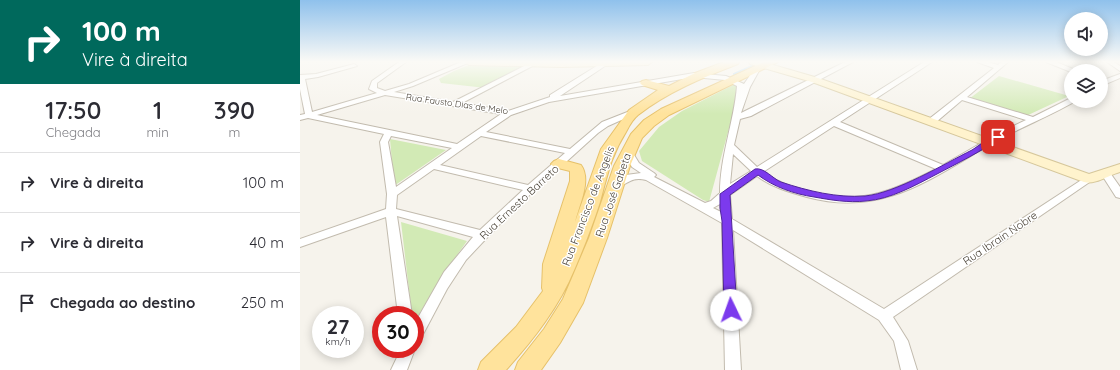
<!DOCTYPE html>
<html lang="pt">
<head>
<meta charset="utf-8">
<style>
  :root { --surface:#fff; --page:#f7f7f7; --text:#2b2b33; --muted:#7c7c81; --line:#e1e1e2 }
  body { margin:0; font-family:Quicksand,sans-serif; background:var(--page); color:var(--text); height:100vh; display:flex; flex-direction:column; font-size:15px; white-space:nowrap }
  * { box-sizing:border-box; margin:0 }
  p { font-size:13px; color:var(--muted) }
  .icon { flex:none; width:22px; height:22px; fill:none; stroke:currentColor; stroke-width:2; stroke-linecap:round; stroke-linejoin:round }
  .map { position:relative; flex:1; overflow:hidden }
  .side { display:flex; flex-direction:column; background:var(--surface); width:300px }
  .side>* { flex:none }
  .banner { background:#00695c; color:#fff; overflow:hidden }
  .fabs { position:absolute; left:764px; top:12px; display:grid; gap:8px }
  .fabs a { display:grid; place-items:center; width:44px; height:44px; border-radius:50%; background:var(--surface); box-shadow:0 2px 10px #0003; font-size:20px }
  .speed { position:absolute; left:12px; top:306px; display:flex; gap:8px; font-size:20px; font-weight:700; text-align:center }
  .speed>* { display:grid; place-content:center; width:52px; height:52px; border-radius:50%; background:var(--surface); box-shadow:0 2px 10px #0003; line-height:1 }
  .speed small { font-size:10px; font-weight:400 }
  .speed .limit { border:6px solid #d22; background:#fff; color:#111 }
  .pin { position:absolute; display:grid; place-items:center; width:34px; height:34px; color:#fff; margin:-17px; border-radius:8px; box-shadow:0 2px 6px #0006 }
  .me { position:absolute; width:44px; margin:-22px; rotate:357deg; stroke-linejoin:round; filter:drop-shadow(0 0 3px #0008) }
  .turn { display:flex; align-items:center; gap:14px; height:84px; padding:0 16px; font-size:18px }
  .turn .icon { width:52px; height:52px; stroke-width:2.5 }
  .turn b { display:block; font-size:28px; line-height:34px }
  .eta { display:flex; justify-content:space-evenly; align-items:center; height:68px; text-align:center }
  .eta b { font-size:24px; font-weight:600; line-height:28px }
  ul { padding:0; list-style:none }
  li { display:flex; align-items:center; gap:12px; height:60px; padding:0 16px; border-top:1px solid var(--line) }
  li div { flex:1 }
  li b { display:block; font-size:15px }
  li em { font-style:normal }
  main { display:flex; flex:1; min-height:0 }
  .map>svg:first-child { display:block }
  .green { fill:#d2eab5 }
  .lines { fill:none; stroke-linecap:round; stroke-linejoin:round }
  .stream { stroke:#a9d4f2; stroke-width:2 }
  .street-casing { stroke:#c2bbae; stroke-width:2 }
  .secondary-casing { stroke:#d6c79b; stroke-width:2 }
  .primary-casing { stroke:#e6c16a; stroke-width:2 }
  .street { fill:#fff; fill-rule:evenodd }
  .secondary { fill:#fff3cd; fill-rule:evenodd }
  .primary { fill:#ffe39c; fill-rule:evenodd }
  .route { fill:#7c3aed; stroke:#51269a }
  .labels { text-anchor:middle; stroke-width:3; stroke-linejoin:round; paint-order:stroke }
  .far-street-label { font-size:9px; fill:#4b4439; stroke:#fff }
  .street-label { font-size:11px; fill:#4b4439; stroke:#fff }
</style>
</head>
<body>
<main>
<section class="side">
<div class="banner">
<div class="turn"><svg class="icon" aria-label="right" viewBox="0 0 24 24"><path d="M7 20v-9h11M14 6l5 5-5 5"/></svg><div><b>100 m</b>Vire à direita</div></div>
</div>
<div class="eta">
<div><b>17:50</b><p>Chegada</p></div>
<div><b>1</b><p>min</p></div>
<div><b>390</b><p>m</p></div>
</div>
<ul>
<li><svg class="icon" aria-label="right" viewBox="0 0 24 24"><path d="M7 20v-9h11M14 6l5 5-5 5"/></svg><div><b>Vire à direita</b></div><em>100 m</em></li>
<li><svg class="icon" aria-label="right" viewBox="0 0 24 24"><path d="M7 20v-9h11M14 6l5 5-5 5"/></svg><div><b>Vire à direita</b></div><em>40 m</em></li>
<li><svg class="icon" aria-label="arrive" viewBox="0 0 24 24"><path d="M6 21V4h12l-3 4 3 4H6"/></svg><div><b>Chegada ao destino</b></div><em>250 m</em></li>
</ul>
</section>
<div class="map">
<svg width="820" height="370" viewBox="0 0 820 370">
  <rect width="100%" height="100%" fill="#f6f3ec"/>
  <path class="green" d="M174,63L231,66L219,74L186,88L141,83L139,79L154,71Z
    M699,76L769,96L726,116L669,99Z
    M435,84L438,85L434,110L409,202L403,200L342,161L339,151L359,127L382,111Z
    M90,139L146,150L94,186Z
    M101,222L167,241L140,279L115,321V315H112Z"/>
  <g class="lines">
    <path class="stream" d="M434,74L452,66"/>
    <g class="street-casing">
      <path id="street" d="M99,62H106L77,83V88L85,91L109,84L161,62H170L113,86L94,92L153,102L232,62H240L162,103L208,111L250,97V95L303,62H311L260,96L394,73L426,76L444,84L455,68H459L460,69L450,87L441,113L545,62H553L451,116L440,119L434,145L457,167L624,62H632L540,122L643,165L697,134L726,120L662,100L635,123H629V119L694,68L677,62H688L698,65L701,62H708L667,97L733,117L771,98V101L774,102C748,117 721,127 695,142C632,177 584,218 507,197C489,192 471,187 457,176L430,195L432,219L584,309L786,177L789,176L794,179L593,317L608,341L617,370H601L594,341L579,320L433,230L441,370H425L422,223L346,180C330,176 328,185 315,188L310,185L326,175L341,173L332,167L323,152L328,149L331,150L339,163L354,173L356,175L354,177L405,203L411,201L420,193C420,156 434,122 437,86L425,80L394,77L249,102L211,115L186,132L270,149L302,122L330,111H333L337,113L308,126L298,133L213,210L166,260L147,289L120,340L115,342V323L144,272L173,237L97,216L112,315H98L86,217L0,247V239L86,209L87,194L80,142L84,134L8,118L0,120V115L5,114L0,89V75L16,74L54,64L57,66L18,77L5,79L12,112L77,93L69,89L72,81ZM85,95L201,114L157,144L17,115ZM534,126L636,169C618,178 599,188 579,193C543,203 494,193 463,172ZM91,136L152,148L96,187L88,142ZM181,136L265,153L228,185L140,165ZM433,154L451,171L430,184ZM134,169L223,190L180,230L96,209L97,195ZM420,204L421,212L413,208Z
        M746,62H756L778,71L771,72Z
        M807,62H814L820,66V71Z
        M820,74V78L801,86V81Z
        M805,169L808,170L820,187V198L816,197L800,172Z
        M115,348V349L107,370H91L101,349Z"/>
    </g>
    <g class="secondary-casing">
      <path id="secondary" d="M165,62H352L348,65L261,67L169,65Z
        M449,62H463L518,78L789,174L820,164V172C809,175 795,185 784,182L512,82L450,64Z"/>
    </g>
    <g class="primary-casing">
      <path id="primary" d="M424,62H439L438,64C404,77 367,92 338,115C333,119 329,126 326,132C310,158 308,174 300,202C293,224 284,247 275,268C259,307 234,339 206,370H178L181,362L216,327L243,291L242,288L243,264L270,181V171L254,167L251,164L254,161L259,159L281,165C292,180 279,205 275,222L301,149L329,110L358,90L342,85L340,83L342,81L346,80L369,86L395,73Z
        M464,62H478L369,115L354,126L342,138L330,166L307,238L283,303L260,343L241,370H215L218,362L244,329L263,299L289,238L314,166L331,134L344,120L361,109Z"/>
    </g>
    <use href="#street" class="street"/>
    <use href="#secondary" class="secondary"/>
    <use href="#primary" class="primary"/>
  </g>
  <linearGradient id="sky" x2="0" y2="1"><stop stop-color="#8fc1ec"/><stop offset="0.54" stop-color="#fbfaf6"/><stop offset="1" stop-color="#fbfaf6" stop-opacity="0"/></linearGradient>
  <rect width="820" height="114" fill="url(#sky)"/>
  <path class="route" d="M698,134L702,137L701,138C680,152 658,163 637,174C614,186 591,199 566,201C548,203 531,200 514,197C494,194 474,187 458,175L430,195L437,310L435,314L431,316L426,314L424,310L422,221L420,208V194L455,169C464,167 473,179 481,182C508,191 537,198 565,196C596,193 644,164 672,150C680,145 689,137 698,134Z"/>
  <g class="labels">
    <g class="far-street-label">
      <text transform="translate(157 104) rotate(8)" y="3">Rua Fausto Dias de Melo</text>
    </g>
    <g class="street-label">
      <text transform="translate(313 195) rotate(-71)" y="4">Rua José Gabeta</text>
      <text transform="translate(219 202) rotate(-43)" y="4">Rua Ernesto Barreto</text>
      <text transform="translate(288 206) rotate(-69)" y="4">Rua Francisco de Angelis</text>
      <text transform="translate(700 238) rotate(-34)" y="4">Rua Ibrain Nobre</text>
    </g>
  </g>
</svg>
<div class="fabs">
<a><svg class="icon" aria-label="sound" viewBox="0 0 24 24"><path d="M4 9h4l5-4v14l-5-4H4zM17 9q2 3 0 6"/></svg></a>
<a><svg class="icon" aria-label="layers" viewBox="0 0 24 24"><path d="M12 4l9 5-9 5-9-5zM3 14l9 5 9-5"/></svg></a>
</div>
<div class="speed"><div>27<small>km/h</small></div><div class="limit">30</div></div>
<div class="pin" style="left:698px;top:137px;background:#d93025"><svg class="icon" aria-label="arrive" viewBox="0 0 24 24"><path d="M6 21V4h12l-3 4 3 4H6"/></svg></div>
<svg class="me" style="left:431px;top:310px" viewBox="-20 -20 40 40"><circle r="19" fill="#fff"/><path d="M0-13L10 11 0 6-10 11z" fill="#7c3aed"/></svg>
</div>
</main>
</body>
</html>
